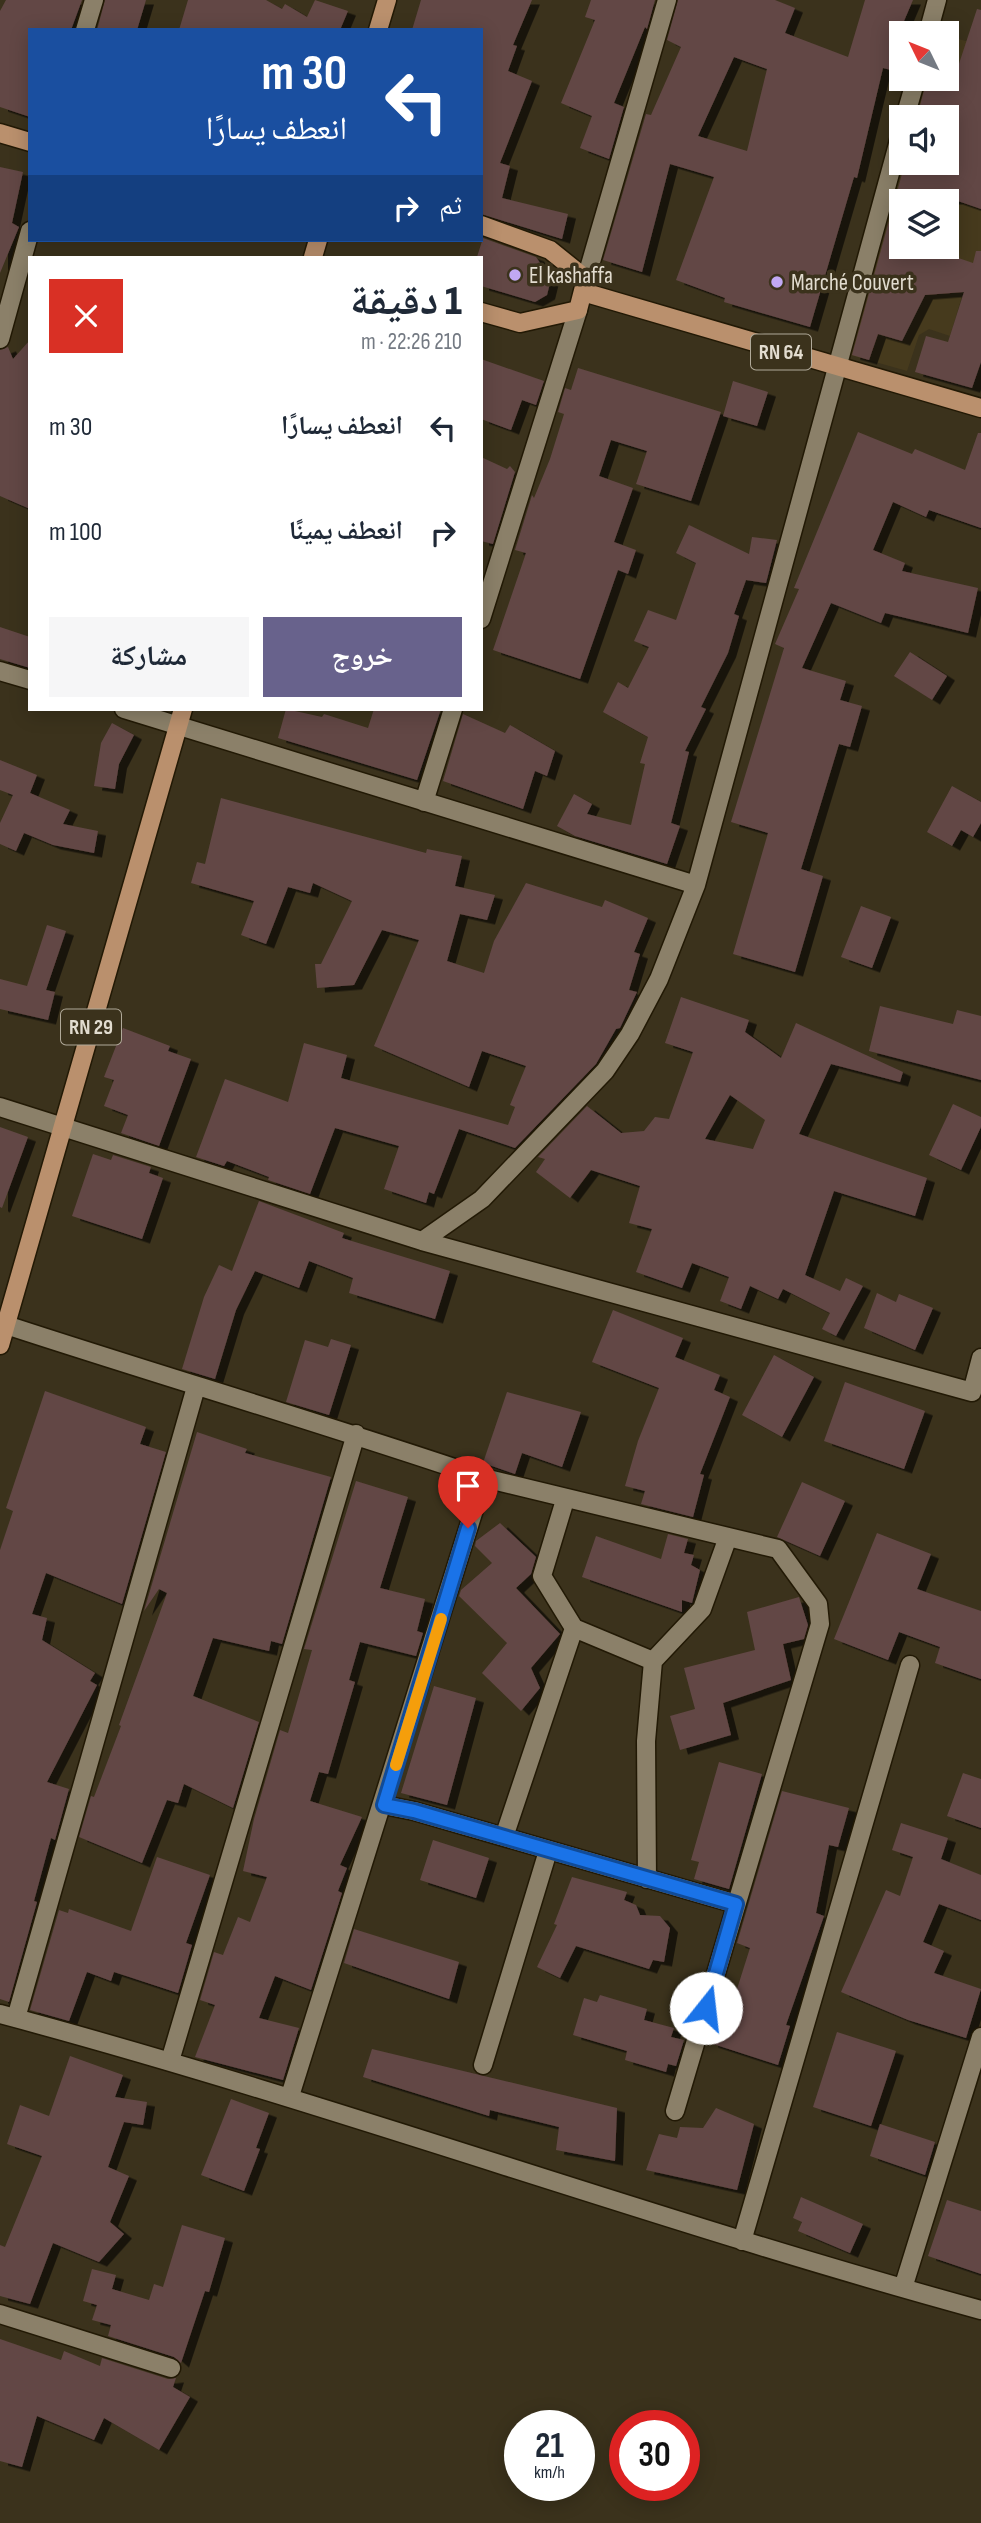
<!DOCTYPE html>
<html lang="ar">
<head>
<meta charset="utf-8">
<style>
  :root { --surface:#fff; --page:#f6f6f7; --text:#1f2937; --muted:#747a83; --accent:#68628c }
  body { margin:0; font-family:"Sofia Sans Condensed","Noto Naskh Arabic",sans-serif; background:var(--page); color:var(--text); direction:rtl; height:100vh; display:flex; flex-direction:column; font-size:26px; white-space:nowrap }
  * { box-sizing:border-box; margin:0 }
  p { font-size:23px; color:var(--muted) }
  .icon { flex:none; width:38px; height:38px; fill:none; stroke:currentColor; stroke-width:2; stroke-linecap:round; stroke-linejoin:round }
  .map { position:relative; flex:1; overflow:hidden; direction:ltr }
  .panel { position:absolute; left:28px; top:256px; width:455px; height:455px; display:flex; flex-direction:column; background:var(--surface); border-radius:0px; box-shadow:0 4px 18px #0003; direction:rtl }
  .panel>* { flex:none }
  .top-card { position:absolute; left:28px; top:28px; width:455px; height:214px; border-radius:0px; box-shadow:0 4px 18px #0003; direction:rtl; background:#1a4fa0; color:#fff; overflow:hidden }
  .needle { width:46px; rotate:313deg }
  .fabs { position:absolute; left:889px; top:21px; display:grid; gap:14px }
  .fabs a { display:grid; place-items:center; width:70px; height:70px; border-radius:0px; background:var(--surface); box-shadow:0 4px 18px #0003; font-size:35px }
  .speed { position:absolute; left:504px; top:2410px; display:flex; gap:14px; font-size:35px; font-weight:700; text-align:center }
  .speed>* { display:grid; place-content:center; width:91px; height:91px; border-radius:50%; background:var(--surface); box-shadow:0 4px 18px #0003; line-height:1 }
  .speed small { font-size:18px; font-weight:400 }
  .speed .limit { border:10px solid #d22; background:#fff; color:#111 }
  .pin { position:absolute; display:grid; place-items:center; width:60px; height:60px; color:#fff; margin:-72px -30px; border-radius:50% 50% 50% 0; rotate:-45deg; box-shadow:0 0 7px #0007 }
  .pin .icon { rotate:45deg }
  .me { position:absolute; width:77px; margin:-38px; rotate:16deg; stroke-linejoin:round; filter:drop-shadow(0 0 5px #0008) }
  .turn { display:flex; align-items:center; gap:24px; height:147px; padding:0 21px; font-size:32px }
  .turn .icon { width:91px; height:91px; stroke-width:2.5 }
  .turn b { display:block; font-size:49px; line-height:60px }
  .then { display:flex; align-items:center; height:66px; padding:0 21px; background:#0003; gap:14px; font-size:26px }
  .round { display:grid; place-items:center; flex:none; width:74px; height:74px; border-radius:0px; background:var(--page) }
  .overview { display:flex; align-items:center; justify-content:space-between; height:119px; padding:0 21px }
  h1 { font-size:42px; font-weight:800; line-height:52px }
  .action { display:flex; gap:14px; margin-top:auto; padding:14px 21px }
  .action a { flex:1; height:80px; border-radius:0px; background:var(--accent); color:#fff; font-size:28px; font-weight:800; line-height:80px; text-align:center }
  .action a+a { background:var(--page); color:var(--text) }
  ul { padding:0; list-style:none }
  li { display:flex; align-items:center; gap:21px; height:105px; padding:0 21px }
  li div { flex:1 }
  li b { display:block; font-size:26px }
  li em { font-style:normal }
  .map>svg:first-child { display:block }
  .built { fill:#463a1d; fill-rule:evenodd }
  .building { fill:#624745; fill-rule:evenodd; filter:url(#shadow) }
  .lines { fill:none; stroke-linecap:round; stroke-linejoin:round }
  .minor-casing { stroke:#221905; stroke-width:21 }
  .major-casing { stroke:#221905; stroke-width:21 }
  .minor { stroke:#8b8069; stroke-width:18 }
  .major { stroke:#ba906d; stroke-width:18 }
  .route-casing { stroke:#114b97; stroke-width:18 }
  .route { stroke:#1a73e8; stroke-width:12 }
  .slow { stroke:#f59e0b; stroke-width:12 }
  .poi-dot { fill:#c1a8f3; stroke:#3b321c; stroke-width:2.5 }
  .labels { text-anchor:middle; stroke-width:7; stroke-linejoin:round; paint-order:stroke }
  .shield { fill:#3b321c; stroke:#b0a999; stroke-width:2 }
  .shield-label { font-size:21px; font-weight:bold; fill:#e2dccf }
  .poi-label { font-size:23px; fill:#e2dccf; stroke:#3b321c; text-anchor:start }
</style>
</head>
<body>
<div class="map">
<svg width="981" height="2523" viewBox="0 0 981 2523">
  <defs>
    <filter id="shadow"><feDropShadow dx="8" dy="4.5" stdDeviation="0" flood-color="#0009"/></filter>
  </defs>
  <rect width="100%" height="100%" fill="#3b321c"/>
  <path class="built" d="M947,36L981,45V265L972,263L950,336L929,329L919,335L907,371L847,354L901,163H947V117H913L924,79H947ZM901,201H947V247H901Z"/>
  <path class="building" d="M6,0H82L71,30H30V117L0,107V11Z
    M105,0H146L137,30H97Z
    M188,0H266L282,9L285,4L307,17L315,0L348,11L340,30H179Z
    M421,0H532L513,45L517,46L508,71L532,81L500,163L510,166L502,198L568,214L562,239L481,214V30H412Z
    M591,0H655L647,29L645,27L614,103L624,107L609,159L580,148L592,116L561,103L595,20L585,17Z
    M678,0H775L795,8L785,33L848,57L865,0H913L901,28V50L895,71L883,68L857,178L854,177L810,327L724,302L725,298L676,280L714,177L670,164L642,272L603,260L646,114L651,115L681,47L667,40ZM734,57L767,69L747,151L698,136Z
    M977,9L981,10V209L955,200L901,201V247H939L938,251L973,263L976,251H981V362L972,388L915,372L926,336L948,342L964,292L925,295L902,341L878,334L869,360L852,355L905,163H947V117H917L927,79H954Z
    M0,167L23,172L12,223L19,227L0,273Z
    M483,238L536,257L551,279L547,295L535,302L481,286V257H477Z
    M30,340V509L0,496V350L8,347L13,359Z
    M481,359L544,381L536,405L522,400L511,430L481,419Z
    M578,368L721,412L691,501L636,484L647,451L611,440L599,476L633,488L614,542L636,550L628,574L618,570L580,679L493,650L526,553L515,550L532,495L534,498L550,459L564,414L558,412L565,388L571,390Z
    M733,381L768,392L757,426L723,416Z
    M858,432L912,454L915,449L965,470L978,433H981V528L929,510L926,517L893,502L873,550L905,563L902,571L978,588L968,633L885,613L881,623L831,603L802,668L846,681L840,700L862,706L850,747L839,744L801,869L823,876L795,972L733,954L768,833L731,822L784,648L775,644L799,589L794,588Z
    M481,457L507,469L510,466L515,472L493,544L481,541Z
    M689,525L749,554L752,537L777,540L766,583L746,580L734,614L739,616L728,653L701,707L706,709L685,751L689,752L671,823L680,826L667,864L575,836L557,826L574,794L592,804L587,814L631,825L645,764L640,763L648,737L603,712L618,682L628,688L649,647L634,641L648,610L676,620L696,563L676,553Z
    M0,627L30,637V668L0,659Z
    M910,652L947,676L932,700L894,676Z
    M286,709L322,717L324,714L368,728L374,709H441L417,780L278,738Z
    M463,714L505,733L510,725L555,751L547,776L535,771L523,809L443,781Z
    M112,723L134,735L119,764L115,789L94,786L101,743Z
    M0,760L37,775L30,793L70,810L63,824L98,831L94,853L53,845L24,833L16,851L0,844V823L13,795L0,790Z
    M952,786L981,802V823L973,837L961,830L952,846L927,832Z
    M221,798L426,853L427,849L462,856L455,886L495,895L487,920L460,914L447,961L484,973L494,941L526,883L602,907L605,900L648,918L634,952L640,954L629,990L637,992L620,1028L616,1029L596,1064L515,1148L459,1129L434,1194L429,1192L426,1203L384,1189L399,1146L335,1128L310,1194L268,1180L269,1177L227,1161L224,1166L196,1157L225,1079L288,1102L304,1043L347,1055L341,1078L508,1125L515,1107L510,1105L526,1066L482,1051L469,1087L374,1046L419,940L382,930L354,985L317,988L315,964H321L352,901L313,883L310,893L288,887L266,944L241,935L254,901L191,883L197,862L205,864Z
    M861,906L891,917L872,968L841,957Z
    M47,925L66,931L46,990L55,992L48,1020L0,1009V979L27,986Z
    M681,997L749,1020L745,1032L781,1058L796,1023L903,1072L900,1082L831,1064L799,1134L927,1178L915,1216L834,1191L805,1275L840,1291L846,1278L863,1286L836,1336L822,1329L830,1313L783,1289L778,1299L750,1286L741,1309L720,1301L729,1277L692,1263L682,1288L636,1272L652,1229L629,1223L640,1186L591,1170L570,1198L536,1172L545,1159L538,1157L587,1106L621,1133L644,1131L655,1117L669,1119L693,1052L665,1043ZM730,1095L765,1120L753,1149L705,1139Z
    M880,1006L953,1024L957,1010L981,1016V1080L869,1051Z
    M123,1028L170,1046L168,1051L191,1059L159,1146L121,1133L128,1115L104,1106L114,1080L104,1077Z
    M953,1104L981,1117V1127L961,1170L929,1155Z
    M0,1127L28,1137L2,1208L0,1207Z
    M93,1154L111,1160L113,1155L151,1167L149,1173L163,1178L142,1239L72,1216Z
    M259,1201L344,1233L342,1238L450,1271L435,1319L349,1293L353,1278L309,1261L299,1288L255,1271L236,1310L215,1379L182,1369L204,1297L219,1265L232,1271Z
    M877,1293L896,1302L899,1294L933,1308L915,1350L864,1328Z
    M613,1310L683,1338L675,1357L720,1375L714,1390L730,1397L700,1474L704,1475L693,1517L641,1504L645,1491L625,1486L638,1441L659,1388L592,1362Z
    M331,1339L351,1345L329,1415L286,1402L305,1340L328,1347Z
    M774,1355L814,1377L782,1437L742,1415Z
    M845,1382L925,1411L904,1469L824,1441Z
    M45,1391L146,1427L140,1444L166,1452L122,1604L46,1573L32,1614L47,1618L42,1640L95,1673L90,1681L97,1685L47,1782L69,1789L55,1840L51,1838L34,1901L37,1902L9,2002L0,1999V1550L13,1511L6,1508Z
    M507,1392L581,1412L562,1467L522,1453L515,1474L483,1463Z
    M197,1432L247,1449L245,1453L331,1477L282,1644L271,1641L269,1651L213,1638L193,1696L259,1722L233,1808L184,1784L178,1803L167,1800L142,1863L79,1837L91,1796L94,1797L121,1726L119,1725L167,1593L159,1589L144,1611Z
    M356,1481L408,1497L380,1588L425,1599L417,1631L423,1633L416,1656L360,1642L349,1680L355,1682L328,1774L319,1772L310,1801L362,1817L340,1865L347,1868L338,1891L342,1893L311,1990L275,1976L259,2018L299,2028L283,2080L195,2057L215,2005L200,2000L214,1952L223,1955L238,1917L250,1922L267,1877L243,1871L254,1819L280,1730L288,1733L312,1650L304,1649Z
    M802,1482L845,1501L820,1556L777,1537Z
    M500,1523L536,1557L531,1574L516,1588L560,1634L531,1668L540,1688L521,1711L482,1673L507,1643L459,1596L461,1590L492,1563L475,1546L476,1541Z
    M877,1533L931,1554L917,1589L981,1611V1679L935,1663L940,1647L899,1632L888,1660L834,1639Z
    M668,1534L688,1539L684,1553L694,1555L691,1565L700,1570L692,1603L682,1600V1612L582,1577L596,1536L661,1559Z
    M799,1597L808,1625L804,1639L783,1644L791,1680L723,1703L731,1735L680,1750L670,1716L695,1709L684,1668L755,1650L747,1612Z
    M434,1686L476,1698L447,1805L401,1793Z
    M719,1762L762,1774L729,1889L694,1879L699,1862L691,1860Z
    M963,1773L981,1779V1828L947,1816Z
    M782,1791L849,1808L838,1847L829,1845L816,1913L824,1916L786,2025L790,2026L778,2065L710,2043L721,2005L731,2008L750,1948L737,1943Z
    M901,1823L948,1838L941,1859L981,1875V1920L939,1904L923,1942L944,1951L934,1973L981,1989L966,2038L908,2020L841,1992L886,1890L900,1896L913,1857L892,1850Z
    M433,1840L489,1858L476,1898L420,1880Z
    M157,1857L210,1875L186,1943L192,1945L178,1993L114,1972L111,1981L87,1972L69,2021L30,2010L59,1910L68,1913L69,1909L131,1931Z
    M572,1877L627,1892L624,1900L636,1905L640,1915L660,1916L670,1928L664,1962L653,1960L649,1969L576,1946L560,1978L537,1967L557,1925L554,1924Z
    M354,1929L459,1962L449,1999L344,1963Z
    M600,1995L647,2009L644,2020L674,2028L671,2037L684,2040L676,2066L668,2064L666,2072L625,2060L627,2051L573,2035L584,1998L597,2002Z
    M837,2032L896,2051L871,2126L813,2107Z
    M372,2049L617,2108L615,2161L556,2150L559,2127L490,2110L489,2116L363,2077Z
    M70,2056L123,2075L115,2097L147,2102L143,2125L124,2122L108,2167L129,2176L110,2222L124,2234L99,2262L53,2243L30,2304L0,2296V2245L5,2247L42,2156L7,2144L20,2105L49,2116Z
    M231,2099L269,2113L256,2148L260,2149L244,2191L201,2175Z
    M716,2108L754,2124L737,2190L646,2170L659,2134L677,2138L680,2127L703,2128Z
    M880,2124L935,2142L925,2175L870,2156Z
    M801,2197L863,2224L850,2253L798,2231L802,2222L793,2218Z
    M947,2200L981,2211V2274L928,2256Z
    M182,2225L225,2238L209,2292L205,2291L181,2363L174,2357L108,2336L111,2325L92,2320L97,2305L83,2301L92,2269L116,2275L112,2289L149,2300L154,2284L163,2287Z
    M0,2339L61,2360L64,2351L100,2366L102,2358L168,2379L176,2378L173,2387L190,2397L159,2450L104,2418L94,2440L37,2416L22,2467L0,2461Z"/>
  <g class="lines">
    <g class="minor-casing">
      <path id="minor" d="M85,30L94,0
        M928,33L937,0
        M905,117L916,79
        M586,279L667,0
        M0,339L30,231
        M481,619L578,310
        M0,671L30,680
        M124,709L696,885
        M424,802L453,709
        M0,1107L422,1241L972,1392L981,1358
        M422,1241L482,1199L605,1071L630,1034L659,979L696,885L901,133
        M6,1325C165,1377 325,1424 484,1478L290,2096
        M484,1478L778,1549L818,1604L820,1624L675,2111
        M565,1500L542,1576L574,1628
        M384,1805L414,1811L736,1904
        M504,1837L574,1628L653,1661L702,1609L728,1537
        M647,1879L646,1741L653,1661
        M0,2014C330,2102 651,2220 981,2310
        M16,2018L196,1387
        M170,2061L356,1434
        M483,2065L548,1851
        M742,2241L910,1665
        M903,2288L981,2037
        M0,2314L171,2368"/>
    </g>
    <g class="major-casing">
      <path id="major" d="M378,30L387,0
        M0,133L30,142
        M481,225L550,250L586,279L578,310L520,323L481,312
        M313,257L318,240
        M583,292L981,408
        M0,1345L183,709"/>
    </g>
    <use href="#minor" class="minor"/>
    <use href="#major" class="major"/>
  </g>
  <g class="lines">
    <g class="route-casing">
      <path id="route" d="M468,1528L384,1805L414,1811L736,1904L706,2008"/>
    </g>
    <use href="#route" class="route"/>
    <path class="slow" d="M396,1765L441,1619"/>
  </g>
  <g class="poi-dot">
    <circle cx="515" cy="275" r="7"/>
    <circle cx="777" cy="282" r="7"/>
  </g>
  <g class="labels">
    <g class="shield">
      <rect x="751" y="334.5" width="60" height="35" rx="5"/>
      <rect x="61" y="1009.5" width="60" height="35" rx="5"/>
    </g>
    <g class="shield-label">
      <text x="781" y="359">RN 64</text>
      <text x="91" y="1034">RN 29</text>
    </g>
    <g class="poi-label">
      <text x="529" y="283">El kashaffa</text>
      <text x="791" y="290">Marché Couvert</text>
    </g>
  </g>
</svg>
<div class="fabs">
<a><svg class="needle" viewBox="-14 -14 28 28"><path d="M0-13l5 13h-10z" fill="#e53935"/><path d="M0 13l5-13h-10z" fill="#747a83"/></svg></a>
<a><svg class="icon" aria-label="sound" viewBox="0 0 24 24"><path d="M4 9h4l5-4v14l-5-4H4zM17 9q2 3 0 6"/></svg></a>
<a><svg class="icon" aria-label="layers" viewBox="0 0 24 24"><path d="M12 4l9 5-9 5-9-5zM3 14l9 5 9-5"/></svg></a>
</div>
<div class="speed"><div>21<small>km/h</small></div><div class="limit">30</div></div>
<div class="pin" style="left:468px;top:1528px;background:#d93025"><svg class="icon" aria-label="arrive" viewBox="0 0 24 24"><path d="M6 21V4h12l-3 4 3 4H6"/></svg></div>
<svg class="me" style="left:706px;top:2008px" viewBox="-20 -20 40 40"><circle r="19" fill="#fff"/><path d="M0-13L10 11 0 6-10 11z" fill="#1a73e8"/></svg>
<div class="top-card">
<div class="turn"><svg class="icon" aria-label="left" viewBox="0 0 24 24"><path d="M17 20v-9H6M10 6l-5 5 5 5"/></svg><div><b>30 m</b>انعطف يسارًا</div></div>
<div class="then">ثم<svg class="icon" aria-label="right" viewBox="0 0 24 24"><path d="M7 20v-9h11M14 6l5 5-5 5"/></svg></div>
</div>
<section class="panel">
<div class="overview"><div><h1>1 دقيقة</h1><p>210 m · 22:26</p></div><a class="round" style="background:#d93025;color:#fff"><svg class="icon" aria-label="close" viewBox="0 0 24 24"><path d="M6 6l12 12M18 6L6 18"/></svg></a></div>
<ul>
<li><svg class="icon" aria-label="left" viewBox="0 0 24 24"><path d="M17 20v-9H6M10 6l-5 5 5 5"/></svg><div><b>انعطف يسارًا</b></div><em>30 m</em></li>
<li><svg class="icon" aria-label="right" viewBox="0 0 24 24"><path d="M7 20v-9h11M14 6l5 5-5 5"/></svg><div><b>انعطف يمينًا</b></div><em>100 m</em></li>
</ul>
<div class="action"><a>خروج</a><a>مشاركة</a></div>
</section>
</div>
</body>
</html>
